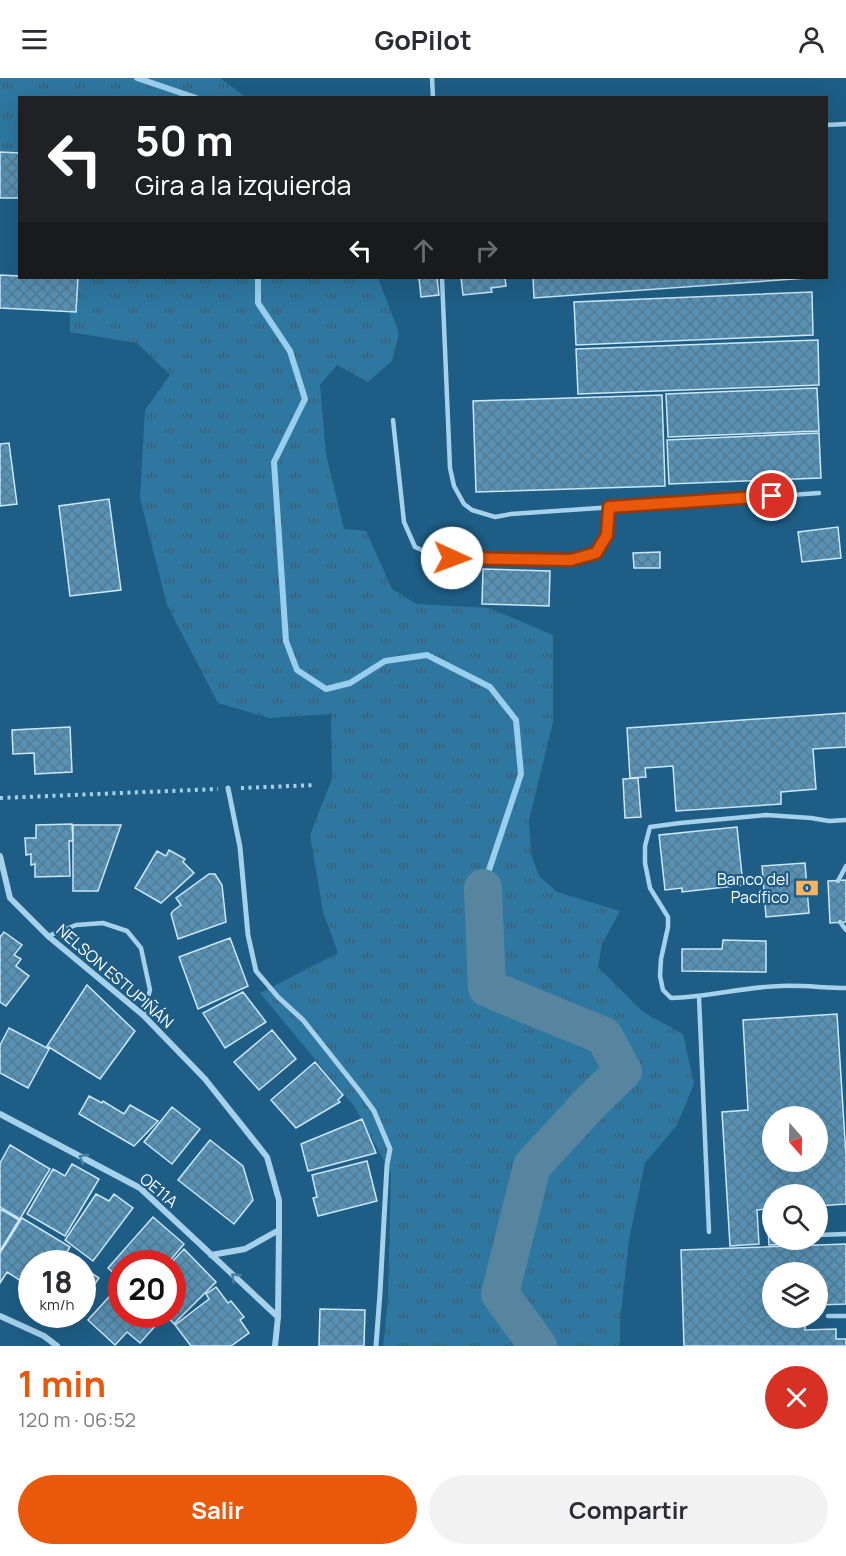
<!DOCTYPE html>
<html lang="es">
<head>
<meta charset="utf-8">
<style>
  :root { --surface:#fff; --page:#f2f2f3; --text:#2b2b33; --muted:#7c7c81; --accent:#ea580c }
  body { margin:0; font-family:Manrope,sans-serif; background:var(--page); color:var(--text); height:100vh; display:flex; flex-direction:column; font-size:22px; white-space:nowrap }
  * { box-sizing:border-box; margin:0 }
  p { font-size:20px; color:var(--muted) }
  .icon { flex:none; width:33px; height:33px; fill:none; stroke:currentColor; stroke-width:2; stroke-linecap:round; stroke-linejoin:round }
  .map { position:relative; height:1268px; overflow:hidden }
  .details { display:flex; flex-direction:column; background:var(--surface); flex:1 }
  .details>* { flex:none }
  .top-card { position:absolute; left:18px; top:18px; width:810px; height:183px; border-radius:0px; box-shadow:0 6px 24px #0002; background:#202124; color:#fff; overflow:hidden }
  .needle { width:39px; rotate:160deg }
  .tools { position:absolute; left:762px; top:1028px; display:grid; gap:12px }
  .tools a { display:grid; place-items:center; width:66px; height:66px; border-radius:50%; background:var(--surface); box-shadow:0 6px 24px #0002; font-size:30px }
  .speed { position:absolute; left:18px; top:1172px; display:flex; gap:12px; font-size:30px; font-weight:700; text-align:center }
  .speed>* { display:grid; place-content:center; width:78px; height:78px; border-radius:50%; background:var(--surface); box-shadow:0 6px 24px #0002; line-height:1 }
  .speed small { font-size:15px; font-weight:400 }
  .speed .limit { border:9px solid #d22; background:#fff; color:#111 }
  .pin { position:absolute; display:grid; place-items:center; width:51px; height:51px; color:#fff; margin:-26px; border:3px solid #fff; border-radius:50%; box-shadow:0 2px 6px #0007 }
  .me { position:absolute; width:66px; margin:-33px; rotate:92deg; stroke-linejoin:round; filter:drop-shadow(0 0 4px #0008) }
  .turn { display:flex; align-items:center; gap:21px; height:126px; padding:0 18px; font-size:27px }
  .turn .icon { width:78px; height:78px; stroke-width:2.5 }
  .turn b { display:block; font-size:42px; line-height:51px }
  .lanes { display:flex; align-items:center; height:57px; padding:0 18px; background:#0003; justify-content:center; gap:30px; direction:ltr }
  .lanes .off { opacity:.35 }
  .round { display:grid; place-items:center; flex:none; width:63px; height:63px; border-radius:32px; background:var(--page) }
  .summary { display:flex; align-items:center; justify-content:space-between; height:102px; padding:0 18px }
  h1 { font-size:36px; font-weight:700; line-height:45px; color:var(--accent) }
  .primary-button { display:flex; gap:12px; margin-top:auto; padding:12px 18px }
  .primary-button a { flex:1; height:69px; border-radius:36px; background:var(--accent); color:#fff; font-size:24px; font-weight:700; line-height:69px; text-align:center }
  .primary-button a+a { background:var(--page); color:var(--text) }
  header { display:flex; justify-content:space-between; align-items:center; height:78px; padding:0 18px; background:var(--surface); font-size:27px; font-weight:700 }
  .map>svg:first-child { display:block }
  .grass { fill:url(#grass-tufts) }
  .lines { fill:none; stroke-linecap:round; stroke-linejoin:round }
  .stream { stroke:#99ceec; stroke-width:6 }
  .river { stroke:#57849f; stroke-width:38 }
  .building { fill:url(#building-cross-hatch); stroke:#cae7f7; stroke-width:1.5; fill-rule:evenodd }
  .path { stroke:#a5d1ea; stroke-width:4; stroke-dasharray:3 4.5; stroke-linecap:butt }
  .service { stroke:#a5d1ea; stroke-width:4.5 }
  .pedestrian { stroke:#a5d1ea; stroke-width:5 }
  .minor { stroke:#a5d1ea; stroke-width:6 }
  .oneway { stroke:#4680a3 }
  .route-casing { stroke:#983908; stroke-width:15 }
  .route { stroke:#ea580c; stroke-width:10 }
  .labels { text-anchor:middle; stroke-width:4.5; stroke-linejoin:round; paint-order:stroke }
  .poi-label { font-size:16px; fill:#fff; stroke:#1e5d85; text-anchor:end }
  .street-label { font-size:16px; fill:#fff; stroke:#1e5d85 }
</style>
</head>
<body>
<header><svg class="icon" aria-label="menu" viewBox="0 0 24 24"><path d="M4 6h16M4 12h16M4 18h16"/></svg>GoPilot<svg class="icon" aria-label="person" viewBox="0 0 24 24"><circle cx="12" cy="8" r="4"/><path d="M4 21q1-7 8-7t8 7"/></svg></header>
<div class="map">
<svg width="846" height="1268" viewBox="0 0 846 1268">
  <defs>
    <pattern id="grass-tufts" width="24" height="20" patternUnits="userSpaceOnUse" patternTransform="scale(1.5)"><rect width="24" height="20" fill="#2e77a1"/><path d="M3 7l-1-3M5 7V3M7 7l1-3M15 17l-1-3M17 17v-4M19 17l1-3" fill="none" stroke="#3e5f72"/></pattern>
    <pattern id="building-cross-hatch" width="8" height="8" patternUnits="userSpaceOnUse" patternTransform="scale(1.5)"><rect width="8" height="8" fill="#5792b5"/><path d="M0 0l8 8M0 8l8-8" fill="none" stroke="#537a90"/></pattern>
  </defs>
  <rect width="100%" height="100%" fill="#1e5d85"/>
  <path class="grass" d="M0,0H220L245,19L20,20L19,80H0Z
    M70,200H378L399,255L392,283L368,304L337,287L320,307L326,376L344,451L366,453L392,511L417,526L489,530L553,557V644L529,742L531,776L539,798L557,814L620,833L602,866L598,889L643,934L683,956L694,1006L677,1047L645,1085L629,1162L620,1244V1268H383L388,1222L391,1095L354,1028L260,915L338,875L323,834L310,757L332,701L331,636L269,640L218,625L167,527L140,420L145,332L170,297L137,265L70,254Z"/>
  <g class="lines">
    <path class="stream" d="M137,0L196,20
      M258,200V225L290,273L305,321L274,384L286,563L297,592L326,611L350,605L385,583L427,577L490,609L516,642L521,696L483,810"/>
    <path class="river" d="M483,810L487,910L604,958L623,993L593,1022L532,1088L500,1216L538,1268"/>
  </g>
  <path class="building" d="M0,74L20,75V120H0Z
    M0,197L20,198V200H78L76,234L0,230Z
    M419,200H437L439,217L421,219Z
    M461,200H505L506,208L491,210L492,214L463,217Z
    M533,200H808L534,220Z
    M812,214L813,257L576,267L574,224Z
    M818,262L819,307L578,316L576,271Z
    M817,310L819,353L668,359L666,316Z
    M662,317L665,408L476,414L473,323Z
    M819,355L821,400L669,406L667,362Z
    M9,365L17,426L0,428V366Z
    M109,421L121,512L70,518L59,428Z
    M838,449L841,480L802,484L798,454Z
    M660,474V490H634L633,475Z
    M483,491L550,493L549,528L482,526Z
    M846,635V669L813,671L816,711L781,714V726L676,733L673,688L645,690L646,699L630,700L627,650Z
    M70,649L72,694L35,696L34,675L13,676L12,652Z
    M638,700L641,739L625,740L623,701Z
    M72,746L73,763H69L70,798L35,799V786L31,787V776L26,777L25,760H36V747Z
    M73,747H121L98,813H73Z
    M737,749L743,807L682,814V810L665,812L659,757Z
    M169,772L185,781L183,784L194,795L161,825L135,810L157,773L166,778Z
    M805,785L809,835L766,839L762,788Z
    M209,796H215L222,807L226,844L178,861L171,836L173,833L181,827L176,820Z
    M846,802V844L830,845L828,803Z
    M4,854L22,867L14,877L21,881L16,888L29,898L6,928L0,924V859Z
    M230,860L248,908L198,931L179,879Z
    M723,862L766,863V894L682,893V871H722Z
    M87,907L135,953L100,1001L47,968Z
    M243,914L266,944L225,970L203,935Z
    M837,936L846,1078V1126L818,1128V1116H772V1161H793V1166L769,1167L767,1131L757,1132L759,1166L730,1168L722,1034L748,1032L743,942ZM772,1038H818V1083H772Z
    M9,950L49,971L28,1010L0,995V967Z
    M272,952L296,981L259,1012L234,984Z
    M315,984L343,1017L338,1022L340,1024L296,1050L271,1022Z
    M89,1018L102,1025L103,1023L124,1036L130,1027L158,1043L134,1068L79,1036Z
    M172,1029L200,1051L172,1086L144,1064Z
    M362,1041L376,1075L308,1093L301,1066Z
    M210,1062L243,1088L253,1122L234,1146L178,1102Z
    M10,1067L50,1091L20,1141L0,1129V1085Z
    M367,1083L377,1123L318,1138L313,1120L317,1119L312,1097Z
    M72,1086L99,1101L65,1158L27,1136L53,1091L65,1098Z
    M96,1116L109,1123L114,1116L133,1130L93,1183L65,1162Z
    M0,1131L19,1142L0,1173Z
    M153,1139L184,1166L168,1185H122V1202L108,1190Z
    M22,1140L70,1169L60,1185H32V1210L7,1194L0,1205V1175Z
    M846,1166V1226L818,1227V1194H772V1239H805V1252L836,1251V1261H846V1268H684L681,1172Z
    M184,1171L216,1204L174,1246L165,1236H172V1185H171Z
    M82,1189L99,1200L82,1225Z
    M216,1209L228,1225L231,1223L244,1239L240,1242L249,1255L231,1268H191L175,1247L209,1221L206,1216Z
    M117,1210L122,1214V1236H146L157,1246L140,1265L127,1254L115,1267L88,1242Z
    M320,1231L365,1232L364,1268H319Z"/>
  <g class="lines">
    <path class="path" d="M241,710L316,707
      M0,720L218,711"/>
    <path class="service" d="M432,0L433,20
      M826,47L846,46
      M442,200L450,390L454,408L464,426L472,432L495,439L511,436L819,415
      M393,342L404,444L415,469L433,477L451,480L571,481L596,475L607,457L609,429
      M846,742L829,743L811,740L766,737L680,745L650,749L645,768V785L650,810L668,839V849L661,881L660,898L663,912L671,920C708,919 744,909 781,908C803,907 825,910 846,910
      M838,803L846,788
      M840,844L846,852
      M48,858L76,847L103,845L127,853L141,870L150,912L143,937
      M699,919L709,1154
      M818,1157L846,1156
      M828,1238H846"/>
    <path class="pedestrian" d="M228,710L240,769L248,857L256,893L278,919L303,942L361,1015L374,1033L390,1071L387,1087L380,1215L376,1268"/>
    <path class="minor" d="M0,778L10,820L48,858L143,937L205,1001L267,1079L279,1122V1152L278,1239L275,1268
      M0,1036L140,1110L278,1239
      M211,1177L245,1171L279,1152
      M0,1238L44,1258L57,1268"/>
  </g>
  <defs><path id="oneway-chevron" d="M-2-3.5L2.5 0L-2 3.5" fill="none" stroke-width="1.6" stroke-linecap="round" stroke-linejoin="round" transform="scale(1.5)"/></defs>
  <g class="oneway">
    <use href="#oneway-chevron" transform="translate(83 1080) rotate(-152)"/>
    <use href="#oneway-chevron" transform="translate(235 1199) rotate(-137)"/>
  </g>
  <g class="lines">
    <g class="route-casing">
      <path id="route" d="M452,480L571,482L596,475L607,457L609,429L772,418"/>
    </g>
    <use href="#route" class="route"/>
  </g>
  <defs>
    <g id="bank-bare" transform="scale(1.8)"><path d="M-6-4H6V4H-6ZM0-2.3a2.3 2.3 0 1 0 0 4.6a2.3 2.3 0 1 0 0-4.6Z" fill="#f9b364" stroke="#1e5d85" stroke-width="2.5" paint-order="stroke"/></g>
  </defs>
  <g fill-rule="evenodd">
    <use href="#bank-bare" x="807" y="810"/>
  </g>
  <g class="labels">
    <g class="poi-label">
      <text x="789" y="807">Banco del<tspan x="789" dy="18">Pacífico</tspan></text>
    </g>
    <g class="street-label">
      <text transform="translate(115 898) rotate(41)" y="6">NELSON ESTUPIÑÁN</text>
      <text transform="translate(159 1112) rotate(40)" y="6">OE11A</text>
    </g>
  </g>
</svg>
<div class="tools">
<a><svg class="needle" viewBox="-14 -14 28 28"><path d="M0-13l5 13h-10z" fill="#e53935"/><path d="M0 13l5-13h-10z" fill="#7c7c81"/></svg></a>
<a><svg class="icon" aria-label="search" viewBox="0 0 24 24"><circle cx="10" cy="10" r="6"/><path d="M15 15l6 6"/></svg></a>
<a><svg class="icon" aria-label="layers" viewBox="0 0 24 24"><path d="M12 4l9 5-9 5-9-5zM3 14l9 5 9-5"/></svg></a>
</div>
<div class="speed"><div>18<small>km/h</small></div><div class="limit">20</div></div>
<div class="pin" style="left:772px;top:418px;background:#d93025"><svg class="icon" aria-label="arrive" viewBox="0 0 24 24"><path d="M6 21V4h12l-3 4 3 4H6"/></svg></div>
<svg class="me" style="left:452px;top:480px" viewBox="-20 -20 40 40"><circle r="19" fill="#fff"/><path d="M0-13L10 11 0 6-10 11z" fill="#ea580c"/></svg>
<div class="top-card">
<div class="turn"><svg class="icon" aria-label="left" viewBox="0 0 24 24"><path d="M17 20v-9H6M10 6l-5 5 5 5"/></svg><div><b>50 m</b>Gira a la izquierda</div></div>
<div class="lanes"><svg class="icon" aria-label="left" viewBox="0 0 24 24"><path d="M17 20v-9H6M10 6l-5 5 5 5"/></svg><svg class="icon off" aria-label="ahead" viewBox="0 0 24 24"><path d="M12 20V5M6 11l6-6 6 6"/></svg><svg class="icon off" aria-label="right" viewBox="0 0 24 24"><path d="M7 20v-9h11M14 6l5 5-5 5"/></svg></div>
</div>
</div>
<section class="details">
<div class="summary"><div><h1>1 min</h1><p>120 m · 06:52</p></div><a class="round" style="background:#d93025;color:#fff"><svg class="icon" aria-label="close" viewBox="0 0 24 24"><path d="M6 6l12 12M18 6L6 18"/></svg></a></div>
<div class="primary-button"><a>Salir</a><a>Compartir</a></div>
</section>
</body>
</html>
